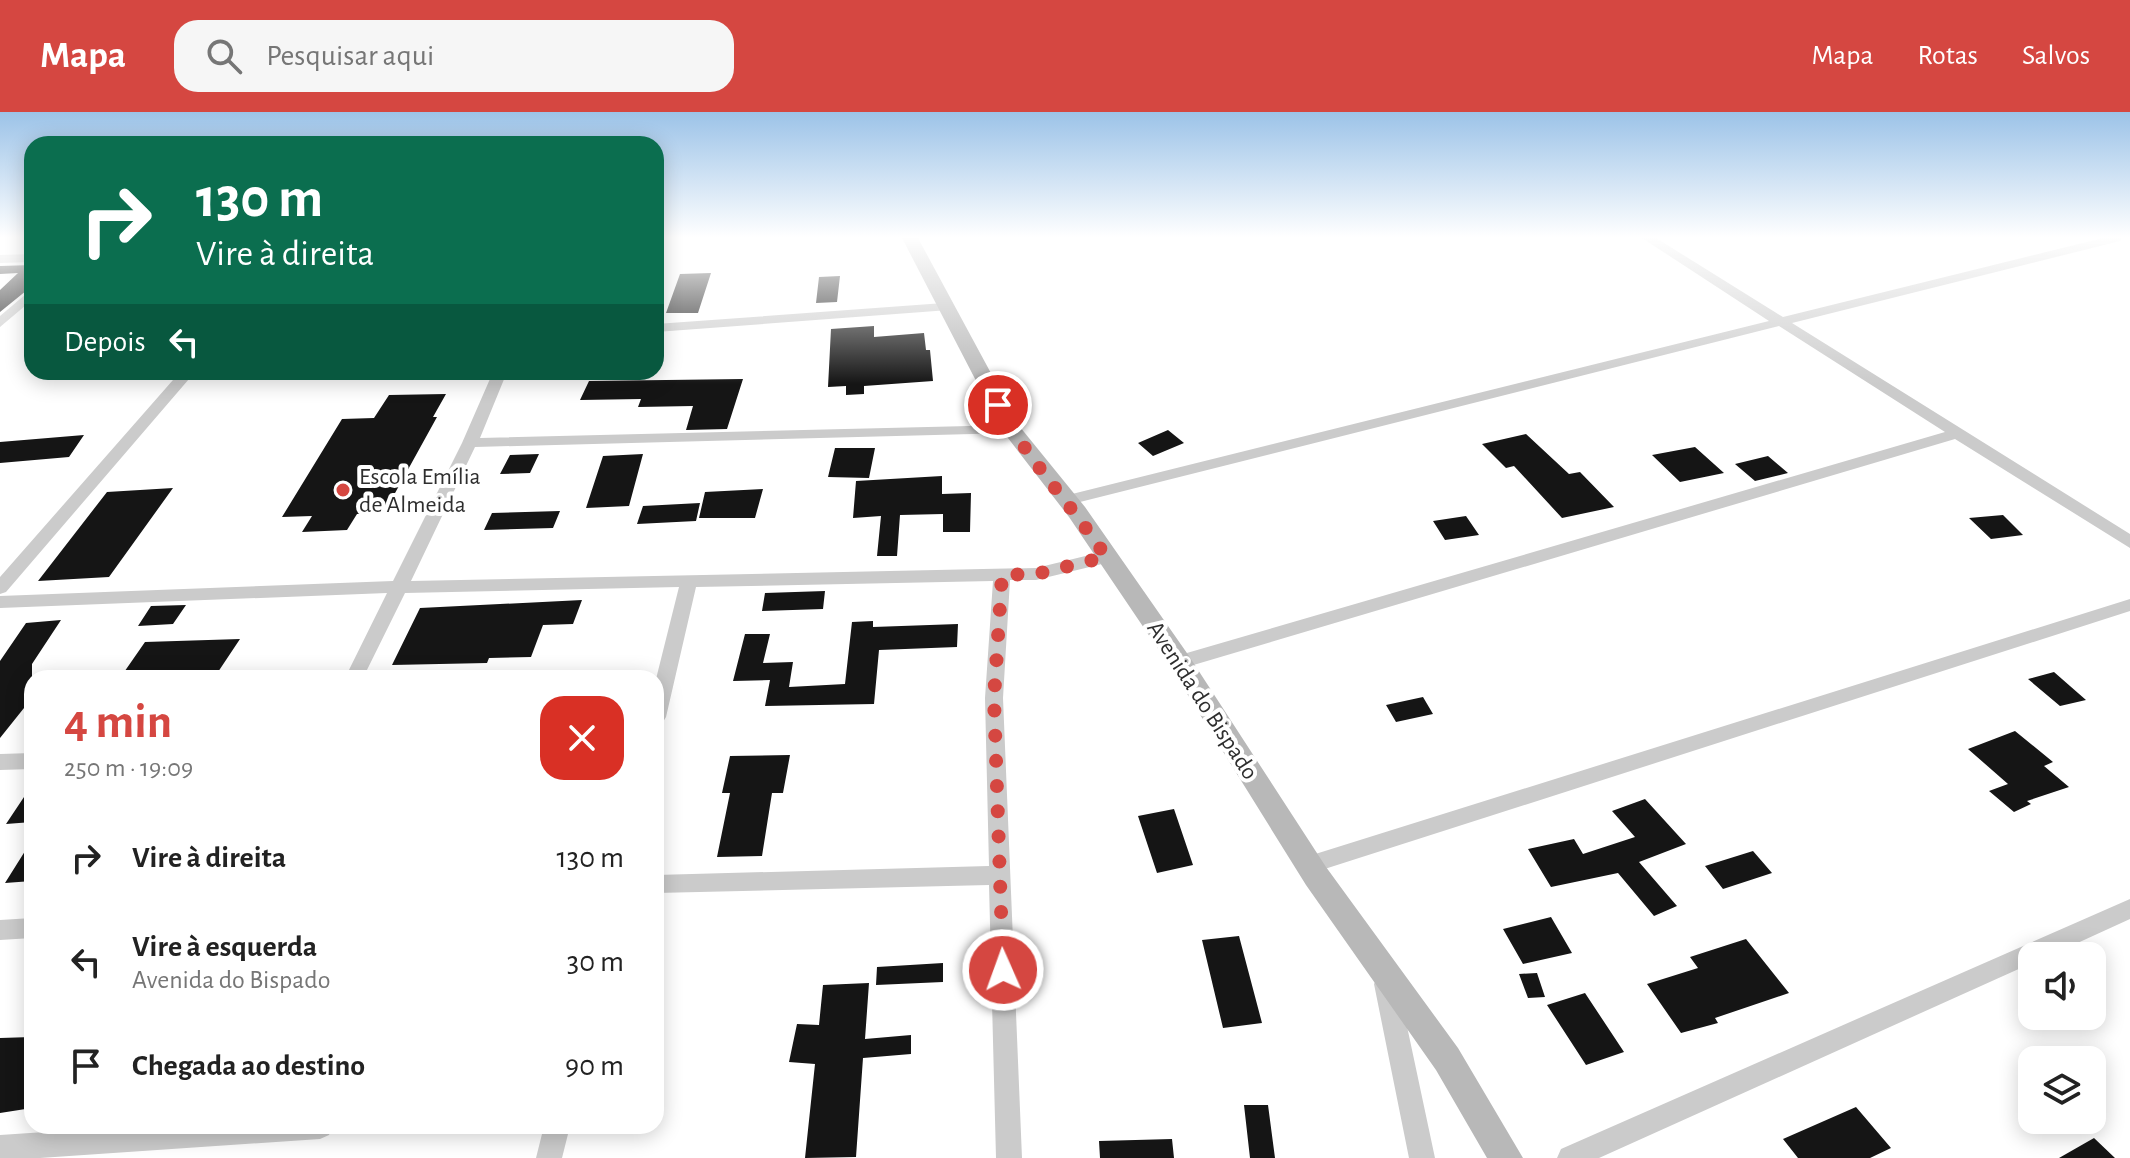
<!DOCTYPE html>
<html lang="pt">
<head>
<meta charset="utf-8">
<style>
  :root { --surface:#fff; --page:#f6f6f6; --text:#222; --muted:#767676; --accent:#d54741 }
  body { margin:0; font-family:"Alegreya Sans",sans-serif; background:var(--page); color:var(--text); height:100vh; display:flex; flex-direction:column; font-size:30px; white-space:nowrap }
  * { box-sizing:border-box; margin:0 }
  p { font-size:26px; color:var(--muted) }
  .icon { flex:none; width:44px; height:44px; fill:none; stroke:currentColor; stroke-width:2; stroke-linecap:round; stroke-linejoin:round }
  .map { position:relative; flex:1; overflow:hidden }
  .side { position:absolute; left:24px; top:558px; width:640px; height:464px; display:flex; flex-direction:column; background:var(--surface); border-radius:24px; box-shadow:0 4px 20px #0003 }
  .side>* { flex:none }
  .banner { position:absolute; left:24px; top:24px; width:640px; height:244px; border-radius:24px; box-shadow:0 4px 20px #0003; background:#0b6e4f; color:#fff; overflow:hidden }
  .fabs { position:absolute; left:2018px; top:830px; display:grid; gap:16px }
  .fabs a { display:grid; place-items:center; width:88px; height:88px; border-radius:16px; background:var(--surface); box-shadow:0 4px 20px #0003; font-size:40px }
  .pin { position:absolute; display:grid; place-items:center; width:68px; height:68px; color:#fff; margin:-34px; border:4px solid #fff; border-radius:50%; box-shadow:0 2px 8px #0007 }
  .me { position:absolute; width:88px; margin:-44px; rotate:358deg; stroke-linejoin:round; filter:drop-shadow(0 0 6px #0008) }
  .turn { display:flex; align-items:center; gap:28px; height:168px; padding:0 40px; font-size:36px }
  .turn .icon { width:104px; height:104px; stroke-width:2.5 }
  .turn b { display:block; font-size:56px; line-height:68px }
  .then { display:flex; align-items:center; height:76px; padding:0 40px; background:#0003; gap:16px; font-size:30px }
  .round { display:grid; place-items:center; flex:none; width:84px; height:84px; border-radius:24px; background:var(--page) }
  .headline { display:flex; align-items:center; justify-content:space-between; height:136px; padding:0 40px }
  h1 { font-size:48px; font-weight:700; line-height:60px; color:var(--accent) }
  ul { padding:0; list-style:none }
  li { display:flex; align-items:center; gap:24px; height:104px; padding:0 40px }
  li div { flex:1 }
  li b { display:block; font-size:30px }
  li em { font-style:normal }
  header { display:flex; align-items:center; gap:48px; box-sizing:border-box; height:112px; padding:0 40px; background:var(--accent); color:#fff }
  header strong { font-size:38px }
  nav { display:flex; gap:44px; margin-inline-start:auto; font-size:28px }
  .search { width:560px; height:72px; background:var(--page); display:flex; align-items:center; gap:20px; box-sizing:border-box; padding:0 28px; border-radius:24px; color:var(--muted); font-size:30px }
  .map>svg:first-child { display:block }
  .building { fill:#151515 }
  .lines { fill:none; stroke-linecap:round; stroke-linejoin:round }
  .minor { fill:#cbcbcb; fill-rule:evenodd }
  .secondary { fill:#b8b8b8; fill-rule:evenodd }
  .route { stroke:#d54741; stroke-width:14; stroke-dasharray:0 25.2 }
  .poi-dot { fill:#d54741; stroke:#fff; stroke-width:3 }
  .labels { text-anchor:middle; stroke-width:8; stroke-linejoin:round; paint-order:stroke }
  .poi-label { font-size:24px; fill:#2e2e2e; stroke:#fff; text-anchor:start }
  .street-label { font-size:24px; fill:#2e2e2e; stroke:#fff }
</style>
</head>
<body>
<header>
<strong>Mapa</strong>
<div class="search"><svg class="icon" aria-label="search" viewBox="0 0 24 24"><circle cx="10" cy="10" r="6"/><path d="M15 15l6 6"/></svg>Pesquisar aqui</div>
<nav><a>Mapa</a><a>Rotas</a><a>Salvos</a></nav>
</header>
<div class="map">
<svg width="2130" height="1046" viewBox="0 0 2130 1046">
  <rect width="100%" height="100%" fill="#fff"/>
  <path class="building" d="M32,153V174L0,200V178L18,161L0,162V154Z
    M711,161L698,201H666L680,162Z
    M840,164L837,190L816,191L819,165Z
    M874,214V225L924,221L926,238H930L933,269L864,274V282L846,283V274L828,275L831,217Z
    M743,267L727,317L686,318L693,294L638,295L641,287L580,288L589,269Z
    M446,282L433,305H437L384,401L357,402L347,418L302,420L312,404L282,405L342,307L374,306L389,283Z
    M1168,318L1184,331L1153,344L1138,331Z
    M1526,322L1569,362L1580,360L1614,395L1562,406L1514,354L1506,356L1482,332Z
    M84,323L69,345L0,351V330Z
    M1695,335L1724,361L1680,370L1652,343Z
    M835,336H875L869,366L828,365Z
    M539,342L530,361L500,362L510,343Z
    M643,342L629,394L586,396L603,344Z
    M1768,344L1788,361L1755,369L1735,352Z
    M942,364V382L971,381L970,420H943V402L900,403L897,444H877L881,404L853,406L856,369Z
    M173,376L109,465L38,469L107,380Z
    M763,377L755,406H699L705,380Z
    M700,391L696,409L637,412L643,394Z
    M560,399L553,416L484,418L492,401Z
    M2003,403L2023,423L1991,427L1969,406Z
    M1466,404L1479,423L1445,428L1433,409Z
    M825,479L823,497L762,499L765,481Z
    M582,488L573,512L543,513L531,545L489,546L487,551L392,553L420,496Z
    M186,493L173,512L138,514L151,494Z
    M61,508L32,552V586L0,626V549L26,511Z
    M873,509V515L958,512L957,535L879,538L874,592L765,594L770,568L733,569L745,522H770L763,551L793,550L789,575L845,572L852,510Z
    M240,527L214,566H120L145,530Z
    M2054,560L2086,588L2060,594L2028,567Z
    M1423,585L1433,602L1396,610L1386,593Z
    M2015,619L2053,650L2044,654L2069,675L2027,689L2031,692L2014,700L1989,679L2008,672L1968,637Z
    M790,643L783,681H772L762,744L717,745L730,681H722L730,644Z
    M32,673V710L6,712Z
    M1645,687L1686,732L1639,750L1677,794L1654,804L1618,761L1551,775L1528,737L1574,727L1583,742L1635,725L1612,699Z
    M1174,697L1193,753L1157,761L1138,704Z
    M32,728V769L5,771Z
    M1753,739L1772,761L1723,777L1705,754Z
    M1551,805L1572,841L1523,852L1503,817Z
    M1239,824L1262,911L1223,916L1202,828Z
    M1746,827L1789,881L1715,906L1718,911L1681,921L1647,872L1698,856L1690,845Z
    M943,851V870L876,873L877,855Z
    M1537,861L1545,885L1528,886L1519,862Z
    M869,871L865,927L911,923V942L863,946L856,1045L805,1046L815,952L789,950L797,912L819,913L823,873Z
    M1585,881L1624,940L1586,953L1547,893Z
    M32,925V996L0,1001V926Z
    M1244,993H1268L1275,1046H1250Z
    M1856,995L1891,1036L1870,1046H1798L1783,1027Z
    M2094,1026L2115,1046H2059Z
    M1172,1027L1174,1046H1100L1099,1029Z"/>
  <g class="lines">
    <path class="minor" d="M1642,126H1656L1783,205L2103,126H2122L2120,129L1792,211L2130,422V436L1955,327L1180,557L1173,555L1171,550L1173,545L1180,543L1945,320L1779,214L1068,393L1060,388L1068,383L1769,209Z
      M32,142V150L0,151V143Z
      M32,177V188L0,215V204Z
      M944,191L951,195L949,198L656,220V212Z
      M180,260H195L6,480L0,482V465Z
      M493,260H507L480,326L1011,313L1018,317L1011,321L475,335L411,469L1036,456L1106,439L1112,441L1114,445L1112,449L1106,451L1036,468H1010L1003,586L1022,1046H996L989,773L656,781V763L989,754L985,586L993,469L696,475L666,605L663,610L656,612V567L679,475L405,481L363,566H345L387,481L0,496V484L393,469L462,331Z
      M2130,487V499L1309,762L1301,759L1298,753L1301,747L1309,744Z
      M32,641V657L0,658V642Z
      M2130,787V807L2049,844H2032V851L1599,1046H1557L1561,1037Z
      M32,806V826L0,828V808Z
      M1386,861L1394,864L1398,872L1435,1046H1409L1374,872L1378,864Z
      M135,1014H333L329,1023L320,1027L40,1046H0V1023Z
      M544,1014H570L562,1046H536Z"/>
    <path class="secondary" d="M902,126H918L1020,315L1085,395L1189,544L1326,755L1458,936L1523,1046H1487L1436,958L1306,773L1171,556L1069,405L1001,317Z"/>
  </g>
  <linearGradient id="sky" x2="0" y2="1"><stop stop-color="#9cc3e8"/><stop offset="0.46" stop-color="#fff"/><stop offset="1" stop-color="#fff" stop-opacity="0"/></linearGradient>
  <rect width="2130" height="272" fill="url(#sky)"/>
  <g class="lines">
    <path class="route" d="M998,293C1027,347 1072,393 1106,445L1036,462L1002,463L994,586L1003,858"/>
  </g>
  <circle class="poi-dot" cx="343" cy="378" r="8"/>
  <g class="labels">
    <g class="poi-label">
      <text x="359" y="372">Escola Emília<tspan x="359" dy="28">de Almeida</tspan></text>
    </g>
    <g class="street-label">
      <text transform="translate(1203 588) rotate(57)" y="8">Avenida do Bispado</text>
    </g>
  </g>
</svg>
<div class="fabs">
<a><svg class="icon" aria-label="sound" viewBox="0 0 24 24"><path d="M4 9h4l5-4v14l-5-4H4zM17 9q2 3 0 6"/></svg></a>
<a><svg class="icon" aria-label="layers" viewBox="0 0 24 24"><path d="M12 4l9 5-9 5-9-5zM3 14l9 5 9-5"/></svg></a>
</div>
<div class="pin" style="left:998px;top:293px;background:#d93025"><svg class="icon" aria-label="arrive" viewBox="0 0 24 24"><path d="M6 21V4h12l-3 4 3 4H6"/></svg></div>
<svg class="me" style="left:1003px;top:858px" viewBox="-20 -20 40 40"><circle r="17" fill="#d54741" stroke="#fff" stroke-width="3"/><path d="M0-11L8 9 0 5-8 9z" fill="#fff"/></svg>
<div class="banner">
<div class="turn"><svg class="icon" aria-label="right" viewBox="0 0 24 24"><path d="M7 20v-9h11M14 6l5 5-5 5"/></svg><div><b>130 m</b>Vire à direita</div></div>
<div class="then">Depois<svg class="icon" aria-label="left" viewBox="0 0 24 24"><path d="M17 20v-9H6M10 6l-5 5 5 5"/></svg></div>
</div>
<section class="side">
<div class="headline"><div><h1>4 min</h1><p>250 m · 19:09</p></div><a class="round" style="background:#d93025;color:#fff"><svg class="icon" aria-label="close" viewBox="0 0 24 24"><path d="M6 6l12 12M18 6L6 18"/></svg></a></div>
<ul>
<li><svg class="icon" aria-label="right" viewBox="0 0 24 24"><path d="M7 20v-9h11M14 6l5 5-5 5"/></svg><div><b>Vire à direita</b></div><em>130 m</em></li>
<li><svg class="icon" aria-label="left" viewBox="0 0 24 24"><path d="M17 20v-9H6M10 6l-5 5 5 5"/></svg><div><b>Vire à esquerda</b><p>Avenida do Bispado</p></div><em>30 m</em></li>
<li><svg class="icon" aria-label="arrive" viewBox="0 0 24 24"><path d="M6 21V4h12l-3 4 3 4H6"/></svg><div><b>Chegada ao destino</b></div><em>90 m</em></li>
</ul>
</section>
</div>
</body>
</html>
